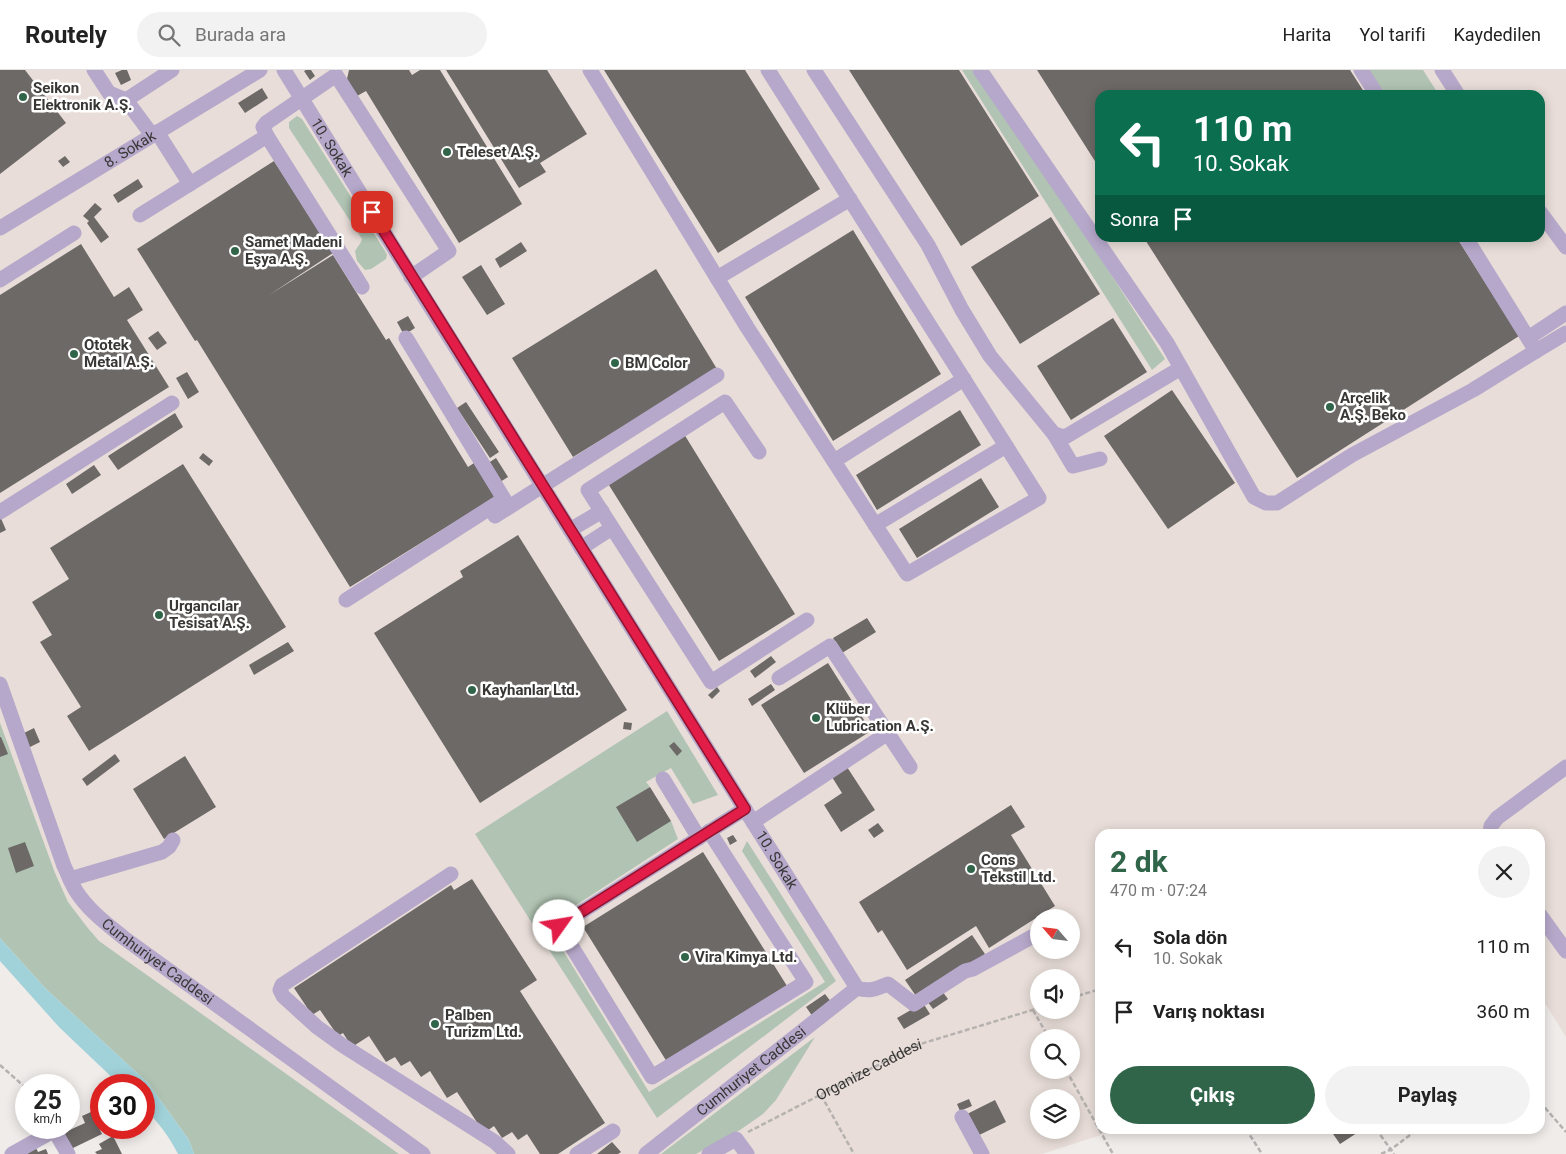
<!DOCTYPE html>
<html lang="tr">
<head>
<meta charset="utf-8">
<style>
  :root { --surface:#fff; --page:#f2f2f2; --text:#222; --muted:#767676; --line:#e0e0e0; --accent:#30654a }
  body { margin:0; font-family:Roboto,sans-serif; background:var(--page); color:var(--text); height:100vh; display:flex; flex-direction:column; font-size:19px; white-space:nowrap }
  * { box-sizing:border-box; margin:0 }
  p { font-size:16px; color:var(--muted) }
  .icon { flex:none; width:28px; height:28px; fill:none; stroke:currentColor; stroke-width:2; stroke-linecap:round; stroke-linejoin:round }
  .map { position:relative; flex:1; overflow:hidden }
  .sheet { position:absolute; left:1095px; top:759px; width:450px; height:305px; display:flex; flex-direction:column; background:var(--surface); border-radius:15px; box-shadow:0 2px 12px #0003 }
  .sheet>* { flex:none }
  .top-card { position:absolute; left:1095px; top:20px; width:450px; height:152px; border-radius:15px; box-shadow:0 2px 12px #0003; background:#0b6e4f; color:#fff; overflow:hidden }
  .needle { width:32px; rotate:298deg }
  .controls { position:absolute; left:1030px; top:839px; display:grid; gap:10px }
  .controls a { display:grid; place-items:center; width:50px; height:50px; border-radius:50%; background:var(--surface); box-shadow:0 2px 12px #0003; font-size:25px }
  .speed { position:absolute; left:15px; top:1004px; display:flex; gap:10px; font-size:25px; font-weight:700; text-align:center }
  .speed>* { display:grid; place-content:center; width:65px; height:65px; border-radius:50%; background:var(--surface); box-shadow:0 2px 12px #0003; line-height:1 }
  .speed small { font-size:12px; font-weight:400 }
  .speed .limit { border:8px solid #d22; background:#fff; color:#111 }
  .pin { position:absolute; display:grid; place-items:center; width:42px; height:42px; color:#fff; margin:-21px; border-radius:10px; box-shadow:0 2px 8px #0006 }
  .me { position:absolute; width:55px; margin:-28px; rotate:58deg; stroke-linejoin:round; filter:drop-shadow(0 0 4px #0008) }
  .turn { display:flex; align-items:center; gap:18px; height:105px; padding:0 15px; font-size:22px }
  .turn .icon { width:65px; height:65px; stroke-width:2.5 }
  .turn b { display:block; font-size:35px; line-height:42px }
  .then { display:flex; align-items:center; height:48px; padding:0 15px; background:#0003; gap:10px; font-size:19px }
  .round { display:grid; place-items:center; flex:none; width:52px; height:52px; border-radius:26px; background:var(--page) }
  .headline { display:flex; align-items:center; justify-content:space-between; height:85px; padding:0 15px }
  h1 { font-size:30px; font-weight:700; line-height:38px; color:var(--accent) }
  .primary-button { display:flex; gap:10px; margin-top:auto; padding:10px 15px }
  .primary-button a { flex:1; height:58px; border-radius:30px; background:var(--accent); color:#fff; font-size:20px; font-weight:700; line-height:58px; text-align:center }
  .primary-button a+a { background:var(--page); color:var(--text) }
  ul { padding:0; list-style:none }
  li { display:flex; align-items:center; gap:15px; height:65px; padding:0 15px }
  li div { flex:1 }
  li b { display:block; font-size:19px }
  li em { font-style:normal }
  header { display:flex; align-items:center; gap:30px; box-sizing:border-box; height:70px; padding:0 25px; background:var(--surface); border-bottom:1px solid var(--line) }
  header strong { font-size:24px }
  nav { display:flex; gap:28px; margin-inline-start:auto; font-size:18px }
  .search { width:350px; height:45px; background:var(--page); display:flex; align-items:center; gap:12px; box-sizing:border-box; padding:0 18px; border-radius:28px; color:var(--muted); font-size:19px }
  .map>svg:first-child { display:block }
  .built { fill:#e8ddd8; fill-rule:evenodd }
  .green { fill:#b1c4b3 }
  .water { fill:#a1d1d9 }
  .building { fill:#6d6967 }
  .lines { fill:none; stroke-linecap:round; stroke-linejoin:round }
  .path { stroke:#b5b2b0; stroke-width:2.5; stroke-dasharray:5 2.5; stroke-linecap:butt }
  .minor { stroke:#b6a8ca; stroke-width:15 }
  .route-casing { stroke:#92132f; stroke-width:12 }
  .route { stroke:#e11d48; stroke-width:9 }
  .poi-dot { fill:#30654a; stroke:#fff; stroke-width:2 }
  .labels { text-anchor:middle; stroke-width:5; stroke-linejoin:round; paint-order:stroke }
  .poi-label { font-size:15px; font-weight:bold; fill:#383736; stroke:#fff; text-anchor:start }
  .street-label { font-size:15px; fill:#383736; stroke:#fff }
</style>
</head>
<body>
<header>
<strong>Routely</strong>
<div class="search"><svg class="icon" aria-label="search" viewBox="0 0 24 24"><circle cx="10" cy="10" r="6"/><path d="M15 15l6 6"/></svg>Burada ara</div>
<nav><a>Harita</a><a>Yol tarifi</a><a>Kaydedilen</a></nav>
</header>
<div class="map">
<svg width="1566" height="1084" viewBox="0 0 1566 1084">
  <rect width="100%" height="100%" fill="#f0ecea"/>
  <path class="built" d="M0,0H1566V967L1540,925V764H1100V1059H1120L1042,1084H321L41,855L0,755ZM1100,25H1540V168H1100ZM1039,848H1071V880H1039ZM1039,908H1071V940H1039ZM1039,968H1071V1000H1039ZM1039,1028H1071V1060H1039Z"/>
  <path class="green" d="M962,0H981L1165,289L1152,300Z
    M1366,0H1423L1439,25H1381Z
    M297,46L302,49L385,181L387,185L386,189L371,199L365,200L357,191L355,181L361,172L362,169L289,58V52Z
    M667,641L718,725L693,734L671,698L646,712L650,717L617,737L671,751L678,769L547,854L649,1022L825,912L742,781L747,771L836,911L657,1048L475,764Z
    M0,653L55,803L68,832L87,857L99,871L399,1084H194L189,1070L148,1013L46,919L0,868Z
    M815,967L776,1030L763,1044L740,1060L696,1084H661Z"/>
  <path class="water" d="M0,868L46,919L148,1013L189,1070L194,1084H178C169,1066 158,1052 144,1038V1015H120L59,957L0,891Z"/>
  <path class="building" d="M0,0H25L66,53L0,104Z
    M122,0H127L131,10L121,15L115,3Z
    M306,0H311L315,6L310,10L304,1Z
    M349,0H409L412,5L420,0H440L522,134L459,173L366,21L357,26L347,9Z
    M446,0H547L587,64L540,93L546,102L519,118Z
    M604,0H745L820,119L718,183Z
    M849,0H959L1039,126L961,176Z
    M1037,0H1350L1366,25H1100V99Z
    M262,18L268,28L245,43L238,33Z
    M65,86L70,92L63,97L58,91Z
    M274,91L333,183L269,225L333,185L386,270L389,268L468,397L477,391L498,425L350,517L197,270L195,271L137,179Z
    M138,109L143,117L118,133L113,125Z
    M95,133L102,139L94,147L109,167L101,173L87,153L89,151L83,146Z
    M1051,147L1100,224L1020,274L971,197Z
    M853,160L941,304L833,371L745,227Z
    M1144,168H1457L1519,266L1297,408Z
    M521,172L527,181L500,198L495,189Z
    M81,174L114,227L129,217L143,240L127,250L169,317L0,423V225Z
    M481,195L505,234L487,245L462,207Z
    M656,199L717,299L573,387L512,288Z
    M408,246L415,258L404,265L397,252Z
    M1113,248L1147,302L1071,350L1037,296Z
    M158,261L167,273L157,280L148,268Z
    M187,302L199,322L188,329L176,308Z
    M1172,320L1235,413L1168,459L1104,366Z
    M466,332L499,382L490,388L457,338Z
    M960,340L981,375L877,440L856,405Z
    M175,343L183,357L118,400L108,386Z
    M684,364L795,544L719,591L607,412Z
    M203,383L213,391L209,396L199,388Z
    M496,388L508,407L497,414L485,395Z
    M183,394L286,557L89,681L67,646L81,637L40,572L52,565L32,532L69,509L50,478Z
    M94,395L101,405L72,424L66,414Z
    M981,408L999,437L917,488L899,459Z
    M0,446L6,460L0,463Z
    M518,465L627,640L480,733L374,563L463,507L460,501Z
    M867,548L876,562L842,583L833,568Z
    M288,572L294,581L254,605L249,595Z
    M771,586L776,592L755,608L750,601Z
    M828,593L871,661L804,703L761,635Z
    M771,614L775,620L752,636L748,629Z
    M717,617L720,621L712,629L708,625Z
    M624,652L632,653L631,660L623,659Z
    M34,658L40,672L28,678L22,664Z
    M0,667H1L8,684L0,687Z
    M674,672L682,681L677,686L669,676Z
    M115,684L120,691L87,716L82,709Z
    M185,686L216,737L164,769L133,719Z
    M847,697L875,740L841,762L824,735L842,723L832,707Z
    M650,717L671,751L637,772L616,737Z
    M1011,735L1025,757L1011,765L1055,836L989,878L976,856L907,900L882,860L878,863L859,832Z
    M878,753L884,761L874,768L868,760Z
    M733,765L737,771L730,775L727,768Z
    M25,772L34,796L16,803L8,778Z
    M703,782L787,916L667,992L583,857Z
    M472,809L537,910L520,921L605,1053L558,1084H540L527,1064L518,1070L512,1062L502,1068L494,1056L484,1063L457,1022L447,1028L430,1001L421,1007L410,991L401,996L395,987L386,992L369,966L352,977L343,963L338,966L320,940L312,945L294,918L451,815L454,820Z
    M972,865L985,884L918,929L905,910Z
    M942,921L948,929L933,939L927,931Z
    M825,924L832,933L813,947L806,937Z
    M923,933L930,944L904,959L897,948Z
    M969,1029L972,1036L960,1041L957,1034Z
    M995,1030L1006,1052L971,1069L961,1047Z
    M91,1042L102,1064L71,1079L63,1063L85,1053L82,1046Z
    M1335,1059H1363L1340,1074L1331,1061Z
    M113,1066L122,1084H97L95,1082L102,1079L99,1074Z
    M612,1072L621,1082L618,1084H597Z
    M36,1078L38,1082L46,1079L48,1084H22Z"/>
  <g class="lines">
    <g class="path">
      <path d="M1071,928L1100,919"/>
      <path d="M1033,940L1049,968"/>
      <path d="M0,995L26,1018"/>
      <path d="M1066,1000L1113,1084"/>
      <path d="M821,1025L854,1084"/>
      <path d="M1540,1032L1566,1062"/>
      <path d="M1246,1059L1262,1084"/>
      <path d="M1376,1059L1394,1084"/>
      <path id="s1" d="M748,1062L917,975L1039,938"/>
      <path d="M1381,1084L1390,1080L1418,1059"/>
    </g>
    <g class="minor">
      <path d="M94,0L109,23L126,30L152,65"/>
      <path id="s2" d="M284,0L421,222L857,918"/>
      <path d="M590,0L747,257L907,504L1039,428L768,0"/>
      <path d="M814,0L928,175L962,240L990,286L1054,364L1073,396L1100,389"/>
      <path d="M980,0L1167,273L1254,427L1266,433H1277L1352,385L1473,320L1536,281L1466,168"/>
      <path d="M1361,0L1377,25"/>
      <path d="M1442,0L1458,25"/>
      <path d="M126,30L172,0"/>
      <path d="M157,62L190,114"/>
      <path d="M1540,142L1566,177"/>
      <path d="M140,145L267,66"/>
      <path id="s3" d="M0,158L260,0"/>
      <path d="M717,208L850,129"/>
      <path d="M0,210L74,163"/>
      <path d="M362,217L267,66L263,57L266,53L336,5L449,181L411,207"/>
      <path d="M1528,268L1566,243"/>
      <path d="M1536,281L1566,263"/>
      <path d="M1054,364L1065,367L1181,298"/>
      <path d="M759,382L725,332L588,420L711,612L807,550"/>
      <path d="M834,391L964,309"/>
      <path d="M0,442L172,333"/>
      <path d="M495,446L717,305"/>
      <path d="M875,455L1006,376"/>
      <path d="M570,460L602,441"/>
      <path d="M581,478L612,458"/>
      <path d="M346,530L504,429L406,268"/>
      <path d="M779,608L830,576L910,697"/>
      <path id="s4" d="M0,614L64,796C68,804 71,813 76,821C88,840 107,854 124,868L423,1084"/>
      <path d="M663,709L699,768"/>
      <path d="M753,752L888,663"/>
      <path d="M709,761L806,912L652,1007L559,856L732,747L745,739"/>
      <path d="M1490,764L1491,756L1497,748L1566,697"/>
      <path d="M451,804L282,915L280,920L283,926L317,957L342,975L495,1072L508,1084"/>
      <path d="M70,809L162,782L169,777L173,770"/>
      <path d="M1540,845L1566,881"/>
      <path d="M857,918C869,922 876,919 888,914L914,934L965,901L973,899L1039,863"/>
      <path d="M962,1047L982,1084"/>
      <path d="M53,1058L68,1084"/>
      <path d="M12,1084L55,1060"/>
      <path d="M577,1084L613,1061"/>
      <path id="s5" d="M646,1084L857,918"/>
      <path d="M709,1084L736,1069L747,1084"/>
    </g>
  </g>
  <g class="lines">
    <g class="route-casing">
      <path id="route" d="M372,142L745,739L559,856"/>
    </g>
    <use href="#route" class="route"/>
  </g>
  <g class="poi-dot">
    <circle cx="23" cy="27" r="5"/>
    <circle cx="447" cy="82" r="5"/>
    <circle cx="235" cy="181" r="5"/>
    <circle cx="74" cy="284" r="5"/>
    <circle cx="615" cy="293" r="5"/>
    <circle cx="1330" cy="337" r="5"/>
    <circle cx="159" cy="545" r="5"/>
    <circle cx="472" cy="620" r="5"/>
    <circle cx="816" cy="648" r="5"/>
    <circle cx="971" cy="799" r="5"/>
    <circle cx="685" cy="887" r="5"/>
    <circle cx="435" cy="954" r="5"/>
  </g>
  <g class="labels">
    <g class="poi-label">
      <text x="33" y="23">Seikon<tspan x="33" dy="17">Elektronik A.Ş.</tspan></text>
      <text x="457" y="87">Teleset A.Ş.</text>
      <text x="245" y="177">Samet Madeni<tspan x="245" dy="17">Eşya A.Ş.</tspan></text>
      <text x="84" y="280">Ototek<tspan x="84" dy="17">Metal A.Ş.</tspan></text>
      <text x="625" y="298">BM Color</text>
      <text x="1340" y="333">Arçelik<tspan x="1340" dy="17">A.Ş. Beko</tspan></text>
      <text x="169" y="541">Urgancılar<tspan x="169" dy="17">Tesisat A.Ş.</tspan></text>
      <text x="482" y="625">Kayhanlar Ltd.</text>
      <text x="826" y="644">Klüber<tspan x="826" dy="17">Lubrication A.Ş.</tspan></text>
      <text x="981" y="795">Cons<tspan x="981" dy="17">Tekstil Ltd.</tspan></text>
      <text x="695" y="892">Vira Kimya Ltd.</text>
      <text x="445" y="950">Palben<tspan x="445" dy="17">Turizm Ltd.</tspan></text>
    </g>
    <g class="street-label">
      <text dy="5" stroke="none"><textPath href="#s2" startOffset="91">10. Sokak</textPath></text>
      <text dy="5" stroke="none"><textPath href="#s3" startOffset="152">8. Sokak</textPath></text>
      <text dy="5" stroke="none"><textPath href="#s2" startOffset="931">10. Sokak</textPath></text>
      <text dy="5" stroke="none"><textPath href="#s4" startOffset="329">Cumhuriyet Caddesi</textPath></text>
      <text dy="5" stroke="none"><textPath href="#s5" startOffset="134">Cumhuriyet Caddesi</textPath></text>
      <text dy="5" stroke="none"><textPath href="#s1" startOffset="136">Organize Caddesi</textPath></text>
    </g>
  </g>
</svg>
<div class="controls">
<a><svg class="needle" viewBox="-14 -14 28 28"><path d="M0-13l5 13h-10z" fill="#e53935"/><path d="M0 13l5-13h-10z" fill="#767676"/></svg></a>
<a><svg class="icon" aria-label="sound" viewBox="0 0 24 24"><path d="M4 9h4l5-4v14l-5-4H4zM17 9q2 3 0 6"/></svg></a>
<a><svg class="icon" aria-label="search" viewBox="0 0 24 24"><circle cx="10" cy="10" r="6"/><path d="M15 15l6 6"/></svg></a>
<a><svg class="icon" aria-label="layers" viewBox="0 0 24 24"><path d="M12 4l9 5-9 5-9-5zM3 14l9 5 9-5"/></svg></a>
</div>
<div class="speed"><div>25<small>km/h</small></div><div class="limit">30</div></div>
<div class="pin" style="left:372px;top:142px;background:#d93025"><svg class="icon" aria-label="arrive" viewBox="0 0 24 24"><path d="M6 21V4h12l-3 4 3 4H6"/></svg></div>
<svg class="me" style="left:559px;top:856px" viewBox="-20 -20 40 40"><circle r="19" fill="#fff"/><path d="M0-13L10 11 0 6-10 11z" fill="#e11d48"/></svg>
<div class="top-card">
<div class="turn"><svg class="icon" aria-label="left" viewBox="0 0 24 24"><path d="M17 20v-9H6M10 6l-5 5 5 5"/></svg><div><b>110 m</b>10. Sokak</div></div>
<div class="then">Sonra<svg class="icon" aria-label="arrive" viewBox="0 0 24 24"><path d="M6 21V4h12l-3 4 3 4H6"/></svg></div>
</div>
<section class="sheet">
<div class="headline"><div><h1>2 dk</h1><p>470 m · 07:24</p></div><a class="round"><svg class="icon" aria-label="close" viewBox="0 0 24 24"><path d="M6 6l12 12M18 6L6 18"/></svg></a></div>
<ul>
<li><svg class="icon" aria-label="left" viewBox="0 0 24 24"><path d="M17 20v-9H6M10 6l-5 5 5 5"/></svg><div><b>Sola dön</b><p>10. Sokak</p></div><em>110 m</em></li>
<li><svg class="icon" aria-label="arrive" viewBox="0 0 24 24"><path d="M6 21V4h12l-3 4 3 4H6"/></svg><div><b>Varış noktası</b></div><em>360 m</em></li>
</ul>
<div class="primary-button"><a>Çıkış</a><a>Paylaş</a></div>
</section>
</div>
</body>
</html>
